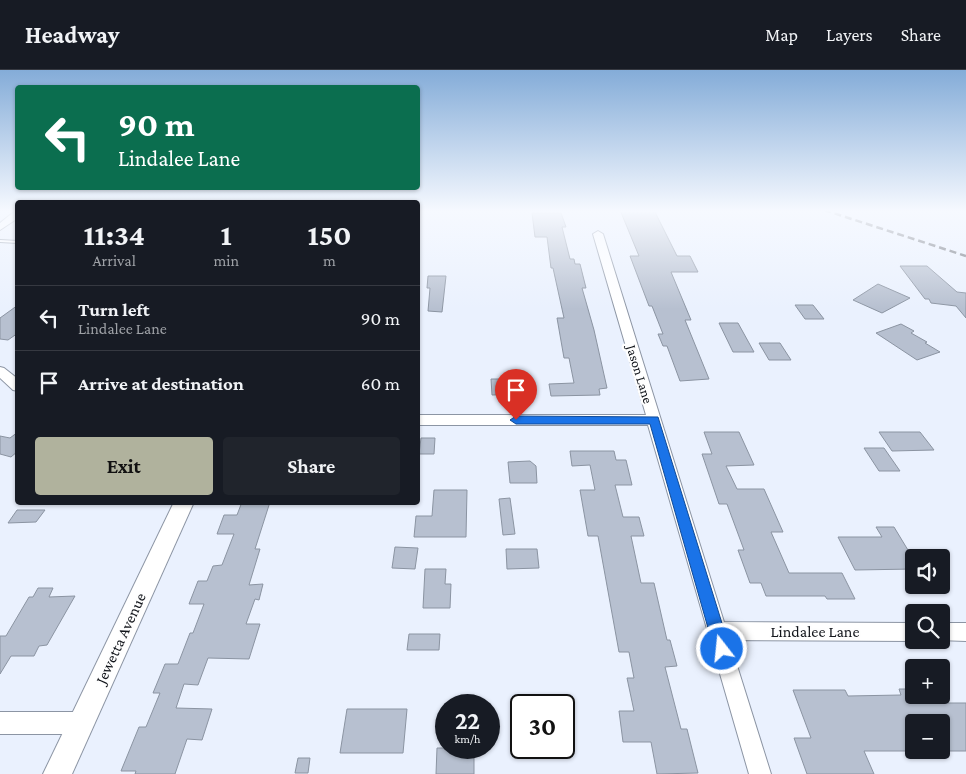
<!DOCTYPE html>
<html lang="en">
<head>
<meta charset="utf-8">
<style>
  :root { --surface:#171b24; --page:#20242c; --text:#f1f3f6; --muted:#9ea1a6; --line:#363941; --accent:#b0b29d }
  body { margin:0; font-family:"Crimson Pro",serif; background:var(--page); color:var(--text); height:100vh; display:flex; flex-direction:column; font-size:19px; white-space:nowrap }
  * { box-sizing:border-box; margin:0 }
  p { font-size:16px; color:var(--muted) }
  .icon { flex:none; width:28px; height:28px; fill:none; stroke:currentColor; stroke-width:2; stroke-linecap:round; stroke-linejoin:round }
  .map { position:relative; flex:1; overflow:hidden }
  .side { position:absolute; left:15px; top:130px; width:405px; height:305px; display:flex; flex-direction:column; background:var(--surface); border-radius:5px; box-shadow:0 1px 4px #0004 }
  .side>* { flex:none }
  .guide { position:absolute; left:15px; top:15px; width:405px; height:105px; border-radius:5px; box-shadow:0 1px 4px #0004; background:#0b6e4f; color:#fff; overflow:hidden }
  .tools { position:absolute; left:905px; top:479px; display:grid; gap:10px }
  .tools a { display:grid; place-items:center; width:45px; height:45px; border-radius:5px; background:var(--surface); box-shadow:0 1px 4px #0004; font-size:25px }
  .speed { position:absolute; left:435px; top:624px; display:flex; gap:10px; font-size:25px; font-weight:700; text-align:center }
  .speed>* { display:grid; place-content:center; width:65px; height:65px; border-radius:50%; background:var(--surface); box-shadow:0 1px 4px #0004; line-height:1 }
  .speed small { font-size:12px; font-weight:400 }
  .speed .limit { border:2px solid #111; border-radius:8px; background:#fff; color:#111 }
  .pin { position:absolute; display:grid; place-items:center; width:42px; height:42px; color:#fff; margin:-51px -21px; border-radius:50% 50% 50% 0; rotate:-45deg; box-shadow:0 0 5px #0007 }
  .pin .icon { rotate:45deg }
  .me { position:absolute; width:55px; margin:-28px; rotate:344deg; stroke-linejoin:round; filter:drop-shadow(0 0 4px #0008) }
  .turn { display:flex; align-items:center; gap:18px; height:105px; padding:0 20px; font-size:22px }
  .turn .icon { width:65px; height:65px; stroke-width:2.5 }
  .turn b { display:block; font-size:35px; line-height:42px }
  .eta { display:flex; justify-content:space-evenly; align-items:center; height:85px; text-align:center }
  .eta b { font-size:30px; font-weight:700; line-height:35px }
  .primary-button { display:flex; gap:10px; margin-top:auto; padding:10px 20px }
  .primary-button a { flex:1; height:58px; border-radius:5px; background:var(--accent); color:#111; font-size:20px; font-weight:700; line-height:58px; text-align:center }
  .primary-button a+a { background:var(--page); color:var(--text) }
  ul { padding:0; list-style:none }
  li { display:flex; align-items:center; gap:15px; height:65px; padding:0 20px; border-top:1px solid var(--line) }
  li div { flex:1 }
  li b { display:block; font-size:19px }
  li em { font-style:normal }
  header { display:flex; align-items:center; gap:30px; box-sizing:border-box; height:70px; padding:0 25px; background:var(--surface); border-bottom:1px solid var(--line) }
  header strong { font-size:24px }
  nav { display:flex; gap:28px; margin-inline-start:auto; font-size:18px }
  .map>svg:first-child { display:block }
  .building { fill:#b7c0d0; stroke:#8b94a2 }
  .lines { fill:none; stroke-linecap:round; stroke-linejoin:round }
  .service-casing { stroke:#8c95a4; stroke-width:2 }
  .minor-casing { stroke:#8c95a4; stroke-width:2 }
  .tertiary-casing { stroke:#8c95a4; stroke-width:2 }
  .service { fill:#fff; fill-rule:evenodd }
  .minor { fill:#fff; fill-rule:evenodd }
  .tertiary { fill:#fff; fill-rule:evenodd }
  .rail { stroke:#61656e; stroke-width:2.5; stroke-dasharray:7 4; stroke-linecap:butt }
  .route { fill:#1a73e8; stroke:#114b97 }
  .labels { text-anchor:middle; stroke-width:4.5; stroke-linejoin:round; paint-order:stroke }
  .street-label { font-size:14px; fill:#12151b; stroke:#fefefe }
  .near-street-label { font-size:16px; fill:#12151b; stroke:#fefefe }
</style>
</head>
<body>
<header>
<strong>Headway</strong>
<nav><a>Map</a><a>Layers</a><a>Share</a></nav>
</header>
<div class="map">
<svg width="966" height="704" viewBox="0 0 966 704">
  <rect width="100%" height="100%" fill="#eaf1fe"/>
  <path class="building" d="M620,140H654L677,186H690L698,202H671L691,250H685L709,309L680,311L667,276H663L658,264H663L652,236H649L630,186H639Z
    M532,143H561L566,157H562L570,189H574L575,194H580L586,218H582L594,260L607,318L599,319L600,325L551,326L549,314L574,313L569,288H564L557,248H564L553,198H551L547,167H535Z
    M900,196H927L957,222L966,223V248L956,236L931,233L929,229H925Z
    M428,206H446L442,242L428,241L430,218H427Z
    M878,214L910,228L882,243L853,230Z
    M18,235V263L8,270L0,269V248Z
    M795,235H813L824,249H805Z
    M719,253H738L754,282H733Z
    M901,254L914,261L911,263L927,272L925,273L940,282L917,290L876,263Z
    M759,273H780L791,290H769Z
    M491,309H520L521,324L492,325Z
    M18,362V381L11,387L0,384V366L10,368Z
    M704,362H739L754,395L726,396L737,419H764L783,462H771L789,503H842L855,529H827L825,526H766L761,513H750L738,480H744L727,434H719L702,384H712Z
    M879,362H920L934,380L892,381Z
    M421,368H435L434,384H419Z
    M864,378H884L900,401H879Z
    M570,381H614L616,390H626L632,415H615L623,447H639L644,466H631L641,513H654L667,570H670L677,596L665,597L681,659H687L698,703L657,704L651,672H623L619,641H634L627,608H634L629,582H619L598,466H588L580,420H595L590,395L572,396Z
    M530,391L536,396L537,413H510L508,392Z
    M434,420H467L466,467H414L416,446H432Z
    M510,428L515,464L503,465L499,429Z
    M242,432H270L255,479H260L249,515L263,514L259,530L255,529L246,554H260L249,589L208,588L198,615L184,614L176,638L212,639L202,670L187,669L175,704H135L136,701H121L139,657H146L160,623H153L165,594H178L190,563H193L204,534H189L198,511H207L213,496L222,495L234,464H217L224,445H237Z
    M17,440H45L36,452L8,453Z
    M876,457H894L914,490V499L855,500L838,467H882Z
    M395,477L418,478L415,499L392,498Z
    M506,479H537L539,498L507,499Z
    M425,499H446L445,514H451L450,538H423Z
    M38,518H53L49,527L75,526L47,575L39,576L34,586H11L0,604V566H6L29,527H33Z
    M409,564H440L439,580H407Z
    M899,619H914V625H930L934,633H966V681H941V652H914V681H864L874,704H807L794,668H811L793,620H845L848,626L901,625Z
    M347,639H407L403,683H340Z
    M437,678H474V704H436Z
    M298,688H310L308,703H295Z"/>
  <g class="lines">
    <g class="service-casing">
      <path id="service" d="M0,170L18,171V173L0,172Z"/>
    </g>
    <g class="minor-casing">
      <path id="minor" d="M15,141H18V148L0,160V153Z
        M598,161L603,164L724,552L914,553V570H917L914,571L729,570L771,704H749L648,355H418V345H646L593,164Z
        M0,297L4,298L18,309V321L13,320L0,308Z
        M941,553H966V571L938,570H941Z
        M0,642H81L88,646L92,653L88,660L81,664H0Z"/>
    </g>
    <g class="tertiary-casing">
      <path id="tertiary" d="M174,432H194L72,704H43Z"/>
    </g>
    <use href="#service" class="service"/>
    <use href="#minor" class="minor"/>
    <use href="#tertiary" class="tertiary"/>
    <path class="rail" d="M824,140L966,186"/>
  </g>
  <linearGradient id="sky" x2="0" y2="1"><stop stop-color="#84acd8"/><stop offset="0.59" stop-color="#f6f9ff"/><stop offset="1" stop-color="#f6f9ff" stop-opacity="0"/></linearGradient>
  <rect width="966" height="239" fill="url(#sky)"/>
  <path class="route" d="M516,346L658,347L730,579L728,584L722,587L717,584L714,579L650,354H516L510,350Z"/>
  <g class="labels">
    <g class="street-label">
      <text transform="translate(640 304) rotate(73)" y="5">Jason Lane</text>
    </g>
    <g class="near-street-label">
      <text x="815" y="567">Lindalee Lane</text>
      <text transform="translate(120 568) rotate(-65)" y="6">Jewetta Avenue</text>
    </g>
  </g>
</svg>
<div class="tools">
<a><svg class="icon" aria-label="sound" viewBox="0 0 24 24"><path d="M4 9h4l5-4v14l-5-4H4zM17 9q2 3 0 6"/></svg></a>
<a><svg class="icon" aria-label="search" viewBox="0 0 24 24"><circle cx="10" cy="10" r="6"/><path d="M15 15l6 6"/></svg></a>
<a>+</a>
<a>−</a>
</div>
<div class="speed"><div>22<small>km/h</small></div><div class="limit">30</div></div>
<div class="pin" style="left:516px;top:350px;background:#d93025"><svg class="icon" aria-label="arrive" viewBox="0 0 24 24"><path d="M6 21V4h12l-3 4 3 4H6"/></svg></div>
<svg class="me" style="left:722px;top:579px" viewBox="-20 -20 40 40"><circle r="17" fill="#1a73e8" stroke="#fff" stroke-width="3"/><path d="M0-11L8 9 0 5-8 9z" fill="#fff"/></svg>
<div class="guide">
<div class="turn"><svg class="icon" aria-label="left" viewBox="0 0 24 24"><path d="M17 20v-9H6M10 6l-5 5 5 5"/></svg><div><b>90 m</b>Lindalee Lane</div></div>
</div>
<section class="side">
<div class="eta">
<div><b>11:34</b><p>Arrival</p></div>
<div><b>1</b><p>min</p></div>
<div><b>150</b><p>m</p></div>
</div>
<ul>
<li><svg class="icon" aria-label="left" viewBox="0 0 24 24"><path d="M17 20v-9H6M10 6l-5 5 5 5"/></svg><div><b>Turn left</b><p>Lindalee Lane</p></div><em>90 m</em></li>
<li><svg class="icon" aria-label="arrive" viewBox="0 0 24 24"><path d="M6 21V4h12l-3 4 3 4H6"/></svg><div><b>Arrive at destination</b></div><em>60 m</em></li>
</ul>
<div class="primary-button"><a>Exit</a><a>Share</a></div>
</section>
</div>
</body>
</html>
